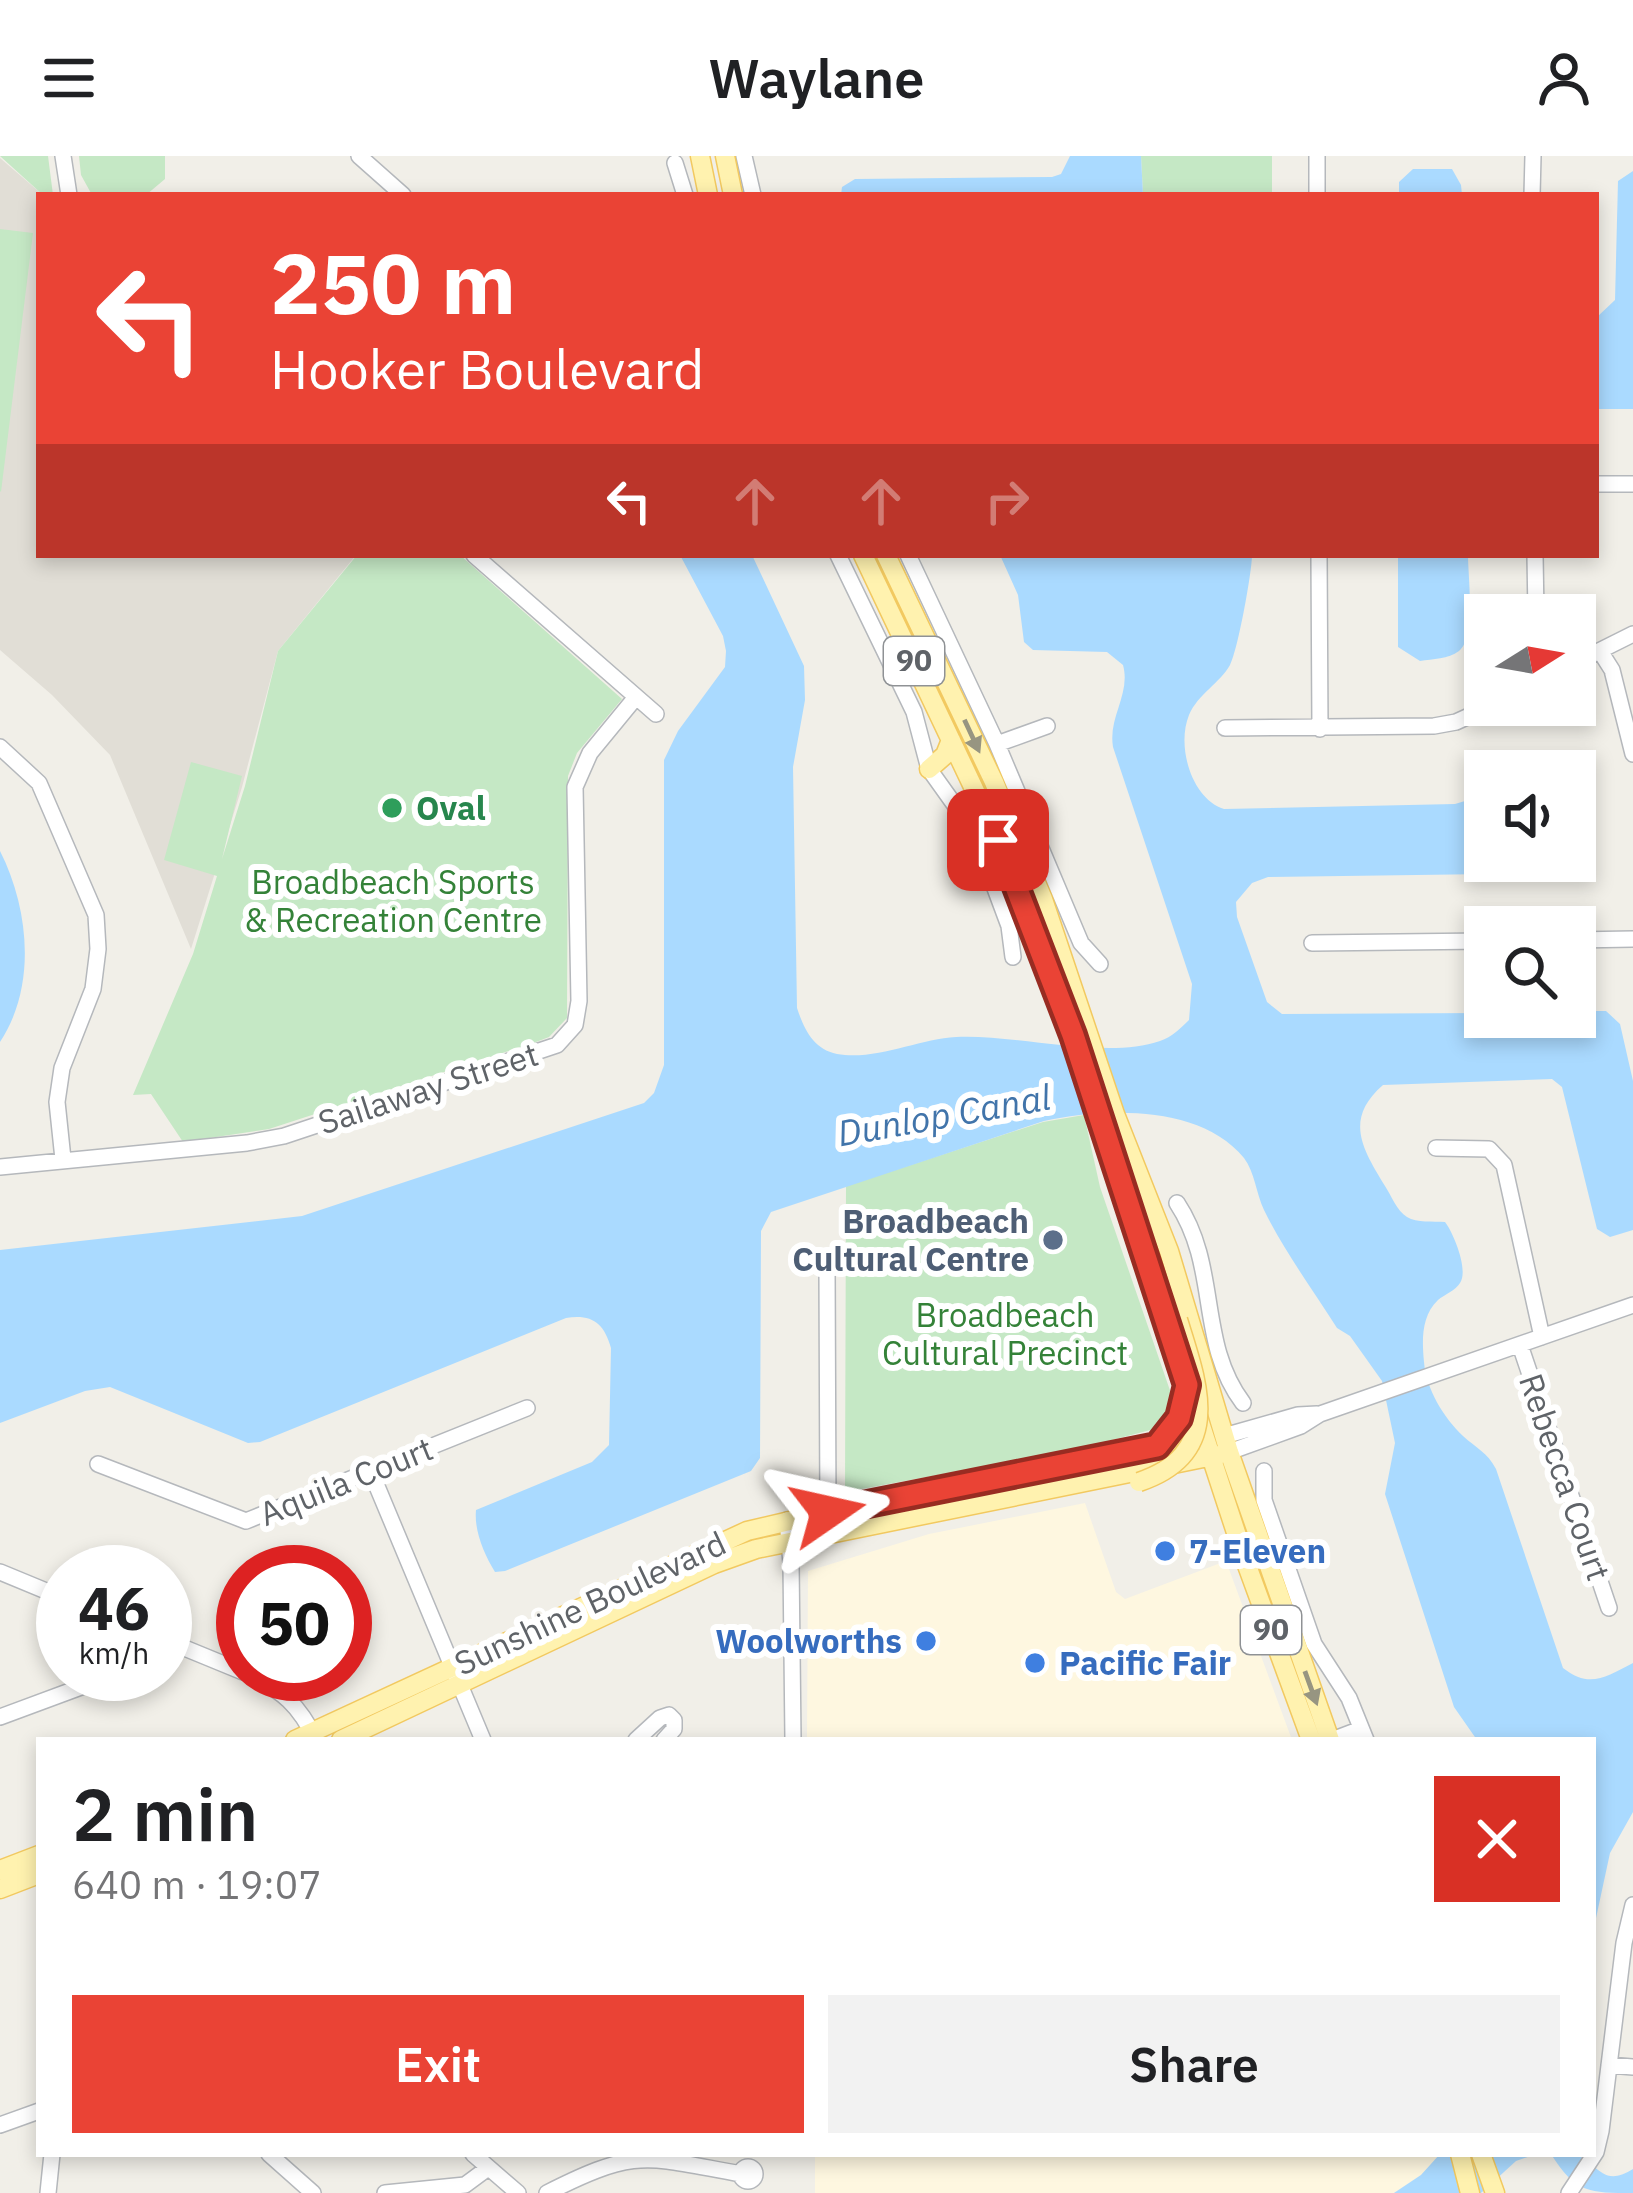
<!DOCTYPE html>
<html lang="en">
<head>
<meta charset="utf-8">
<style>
  :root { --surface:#fff; --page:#f2f2f2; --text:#202124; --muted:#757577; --accent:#ea4335 }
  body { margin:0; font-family:"IBM Plex Sans",sans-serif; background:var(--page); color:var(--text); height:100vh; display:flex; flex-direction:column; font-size:45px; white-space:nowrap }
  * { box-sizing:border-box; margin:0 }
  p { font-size:39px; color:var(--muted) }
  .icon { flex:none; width:66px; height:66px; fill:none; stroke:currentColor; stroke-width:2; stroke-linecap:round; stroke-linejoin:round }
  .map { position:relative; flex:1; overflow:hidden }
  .sheet { position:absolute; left:36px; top:1581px; width:1560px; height:420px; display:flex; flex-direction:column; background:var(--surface); border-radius:0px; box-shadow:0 6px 18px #0003 }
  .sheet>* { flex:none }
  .banner { position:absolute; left:36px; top:36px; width:1563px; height:366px; border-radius:0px; box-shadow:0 6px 18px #0003; background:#ea4335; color:#fff; overflow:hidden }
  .needle { width:78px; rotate:79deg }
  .controls { position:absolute; left:1464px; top:438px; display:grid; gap:24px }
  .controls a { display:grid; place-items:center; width:132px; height:132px; border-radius:0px; background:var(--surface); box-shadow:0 6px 18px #0003; font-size:60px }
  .speed { position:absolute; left:36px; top:1389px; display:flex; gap:24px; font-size:60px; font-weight:700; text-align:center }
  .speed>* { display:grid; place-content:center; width:156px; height:156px; border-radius:50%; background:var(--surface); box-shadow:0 6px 18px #0003; line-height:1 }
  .speed small { font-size:30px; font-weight:400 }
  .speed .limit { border:18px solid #d22; background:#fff; color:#111 }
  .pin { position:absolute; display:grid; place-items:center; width:102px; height:102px; color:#fff; margin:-51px; border-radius:24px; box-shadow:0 6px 18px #0006 }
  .me { position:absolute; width:132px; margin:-66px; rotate:79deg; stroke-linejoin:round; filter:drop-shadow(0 0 9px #0008) }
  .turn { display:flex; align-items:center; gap:42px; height:252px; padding:0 36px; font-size:54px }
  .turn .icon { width:156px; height:156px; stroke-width:2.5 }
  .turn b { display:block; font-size:84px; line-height:102px }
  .lanes { display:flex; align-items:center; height:114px; padding:0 36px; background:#0003; justify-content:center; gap:60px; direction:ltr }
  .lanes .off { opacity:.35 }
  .round { display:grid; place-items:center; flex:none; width:126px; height:126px; border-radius:0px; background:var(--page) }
  .overview { display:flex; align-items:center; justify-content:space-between; height:204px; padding:0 36px }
  h1 { font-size:72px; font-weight:600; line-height:90px }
  .primary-button { display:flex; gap:24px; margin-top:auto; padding:24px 36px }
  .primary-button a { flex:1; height:138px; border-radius:0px; background:var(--accent); color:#fff; font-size:48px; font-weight:600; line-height:138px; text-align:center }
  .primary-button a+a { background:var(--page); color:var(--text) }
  header { display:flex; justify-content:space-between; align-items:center; height:156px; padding:0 36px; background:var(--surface); font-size:54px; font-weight:600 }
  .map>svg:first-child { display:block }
  .commercial { fill:#fef7e0 }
  .education { fill:#e1ded6 }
  .green { fill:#c5e8c5 }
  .water { fill:#aadaff }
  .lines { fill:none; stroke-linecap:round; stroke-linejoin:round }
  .minor-casing { stroke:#b5b8bc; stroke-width:18 }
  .major-casing { stroke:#f2c960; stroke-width:21 }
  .minor { stroke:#fff; stroke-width:15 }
  .major { stroke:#fff2af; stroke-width:18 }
  .major-bridge-casing { stroke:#f2c960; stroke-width:21; stroke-linecap:butt }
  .major-bridge { stroke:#fff2af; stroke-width:18 }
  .oneway { fill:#979581 }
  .route-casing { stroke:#982c22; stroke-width:30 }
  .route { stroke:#ea4335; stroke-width:21 }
  .leisure-dot { fill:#2e9e5b; stroke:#fff; stroke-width:4.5 }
  .service-dot { fill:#5c6f8a; stroke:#fff; stroke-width:4.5 }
  .shop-dot { fill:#3f7fe0; stroke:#fff; stroke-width:4.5 }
  .labels { text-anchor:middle; stroke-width:12; stroke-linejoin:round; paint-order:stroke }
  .shield { fill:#fff; stroke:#8f9295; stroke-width:3 }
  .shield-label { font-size:30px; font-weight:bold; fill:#5f6368 }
  .leisure-label { font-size:33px; font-weight:bold; fill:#27864d; stroke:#fff; text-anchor:start }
  .park-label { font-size:33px; fill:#348238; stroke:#fff }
  .street-label { font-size:33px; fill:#5f6368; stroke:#fff }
  .service-label { font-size:33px; font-weight:bold; fill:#4e5e75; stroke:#fff; text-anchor:end }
  .shop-label { font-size:33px; font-weight:bold; fill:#366cbe; stroke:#fff; text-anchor:start }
  .water-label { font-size:36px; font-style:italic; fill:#4174aa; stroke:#fff }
</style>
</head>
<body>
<header><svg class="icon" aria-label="menu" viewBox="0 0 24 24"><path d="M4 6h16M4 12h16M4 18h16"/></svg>Waylane<svg class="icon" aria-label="person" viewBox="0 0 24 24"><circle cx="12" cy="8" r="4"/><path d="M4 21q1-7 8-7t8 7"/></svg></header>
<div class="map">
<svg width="1633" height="2037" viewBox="0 0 1633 2037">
  <rect width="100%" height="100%" fill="#f1efe8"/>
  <path class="commercial" d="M1085,1347L1116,1436L1125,1443L1226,1405L1292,1584H807L808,1415L929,1378Z
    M815,1998H1440L1421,2019L1394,2037H815Z"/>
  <path class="education" d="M0,2L43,39H39V399H356L278,495L242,631L191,793L110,599L52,539L0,494Z"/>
  <path class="green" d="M0,0H48L53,39H43Z
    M79,0H165V23L146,39H92L81,19Z
    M1141,0H1272V39H1143Z
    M0,73L33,77L1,336L0,335Z
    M357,399H460L622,543L577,597L568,620L567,862L549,881L536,886L269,973L183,986L151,938L133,939L193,798L217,720L164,704L191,606L242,620L222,703L245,630L278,495Z
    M1084,959L1100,1031L1175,1249L1173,1257L1158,1272L1074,1294L845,1336L846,1030L1043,966Z"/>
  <path class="water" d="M1070,0H1141L1143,39H841L842,31L855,23L1052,21L1061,18Z
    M1413,13H1452L1461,29L1462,39H1399V26Z
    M1633,15V253H1596V162L1615,144L1618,25Z
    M680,399H752L804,510L805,544L793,611L797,852C804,873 813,893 837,898C875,905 919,883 956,881C1017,878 1105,904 1160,885C1172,881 1181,872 1189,864L1192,828L1113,591C1108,561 1131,538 1123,509L1107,496L1033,494L1024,486L1018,439L1000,399H1252C1252,416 1238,494 1230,509C1220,527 1198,538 1189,559C1176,591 1192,643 1224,653L1455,648L1485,639V705H1575V656L1584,698L1582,709L1570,717L1268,721L1252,727L1236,746L1237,761L1267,846L1282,858L1485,857V861H1575V855H1606L1620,868L1633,925V1074L1610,1081L1597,1073L1562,931L1552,923L1383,929C1344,963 1362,992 1385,1030C1391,1039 1397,1055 1407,1061C1417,1067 1433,1065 1445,1066C1453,1076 1469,1114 1460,1127C1456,1134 1444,1139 1438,1144C1421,1160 1422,1185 1424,1206C1426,1233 1444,1262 1463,1280C1476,1292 1487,1296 1496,1313L1563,1512C1590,1533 1605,1521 1633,1507V1656L1610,1697L1593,1776V1584H1477L1454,1551L1385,1338L1395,1287L1382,1225L1350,1180L1337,1172C1313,1134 1284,1095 1264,1054C1256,1037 1255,1017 1244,1002C1200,948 1104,952 1044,965L771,1056L761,1075L760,1302L751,1315L505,1415L495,1416C484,1398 474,1375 476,1354L592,1306L609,1289L611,1192C604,1167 592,1158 566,1162L260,1286L248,1287L110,1231L85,1235L0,1267V1094L302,1060L644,947L654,937L664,909V604L678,575L725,511L726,495L723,480Z
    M1398,399H1468C1468,421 1476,482 1459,495C1448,503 1433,503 1420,505L1398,491Z
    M0,695C29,752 37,830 0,886Z
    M1440,1998H1536L1516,2005L1481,2037H1394L1421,2019Z
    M1551,1998C1558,1998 1565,1997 1572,1998C1598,2003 1600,2034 1633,2013V2037C1590,2037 1575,2037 1551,1998Z"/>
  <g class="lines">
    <g class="minor-casing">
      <path id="minor" d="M63,0L69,39
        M359,0L403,39
        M744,0L753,39
        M1317,0V39
        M675,7L685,39
        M1532,39L1533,0
        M1596,328H1633
        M474,399L656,558
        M838,399L914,556L929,613L974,676L1009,770L1013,801
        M908,399L997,588L1081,787L1100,808
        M1319,399L1320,573
        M1535,399L1536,459
        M1600,495L1612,514L1633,598
        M1575,507L1633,478
        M1225,572L1434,570L1456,566L1493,549
        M997,588L1047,570
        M0,591L39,627L96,759L98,793L93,833L62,912L57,946L63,1003
        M1575,784L1633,783
        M1312,787L1485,785
        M1436,992L1489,993L1504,1009L1542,1181
        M0,1011L247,987L284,980L557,889L575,869L579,845L575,631L590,597L636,541
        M1177,1047C1220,1112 1197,1186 1243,1247
        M827,1112L828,1356
        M1520,1189L1609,1452
        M1224,1280L1298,1259L1317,1258
        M1229,1296L1301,1270L1320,1258L1633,1149
        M98,1308L246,1365L527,1252
        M1264,1315V1344L1314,1488L1349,1542L1366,1584
        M371,1316L483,1584
        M787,1364L791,1407L793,1584
        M0,1416L63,1442
        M165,1484L243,1516
        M248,1518C283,1535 299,1549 316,1584
        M0,1561L81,1531L100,1518
        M636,1584L660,1562L669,1559L674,1564V1573L664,1584
        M1332,1584L1361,1573
        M1609,1909L1633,1911
        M0,1969L39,1955
        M269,1998L313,2037
        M473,1998L518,2037
        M741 2018a7 7 0 1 1 14 0a7 7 0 1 1-14 0Z
        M48,2037L52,1998
        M385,2037L465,2029L488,2012
        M547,2037C638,1991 645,2001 741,2018
        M1569,2037L1596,1996L1601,1975L1624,1787L1633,1749"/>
    </g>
    <g class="major-casing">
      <path id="major" d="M700,0L708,39
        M725,0L733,39
        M863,399L975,635L1031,765L1073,879L1245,1404L1311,1584
        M886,399L994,626L1043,743L1115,958L1169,1095L1229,1296L1330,1584
        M929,613L945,599L951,584
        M1157,1290L1179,1262L1186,1233
        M295,1584L747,1375L828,1356L1201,1283
        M341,1584L714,1408L756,1393L1218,1299
        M0,1714L39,1699
        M0,1733L39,1718
        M1460,1998L1470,2037
        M1481,1998L1495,2037"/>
    </g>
    <use href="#minor" class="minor"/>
    <use href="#major" class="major"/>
    <g class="major-bridge-casing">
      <path id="major-bridge" d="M1139,1326C1225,1297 1198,1228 1178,1164"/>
    </g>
    <use href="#major-bridge" class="major-bridge"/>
  </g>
  <defs><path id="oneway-solid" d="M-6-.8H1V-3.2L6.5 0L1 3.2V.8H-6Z" transform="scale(3)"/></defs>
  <g class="oneway">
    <use href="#oneway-solid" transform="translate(972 580) rotate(65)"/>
    <use href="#oneway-solid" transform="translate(1311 1532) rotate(70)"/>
  </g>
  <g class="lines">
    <g class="route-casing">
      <path id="route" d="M828,1356L1157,1290L1179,1262L1187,1229L1073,879L998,684"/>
    </g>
    <use href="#route" class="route"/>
  </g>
  <circle class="leisure-dot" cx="392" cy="652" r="12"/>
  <circle class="service-dot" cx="1053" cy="1084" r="12"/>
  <g class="shop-dot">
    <circle cx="1165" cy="1395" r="12"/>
    <circle cx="926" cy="1485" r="12"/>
    <circle cx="1035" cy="1507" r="12"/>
  </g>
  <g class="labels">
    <g class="shield">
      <rect x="884" y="481" width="60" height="48" rx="9"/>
      <rect x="1241" y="1450" width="60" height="48" rx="9"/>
    </g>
    <g class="shield-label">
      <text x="914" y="515">90</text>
      <text x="1271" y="1484">90</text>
    </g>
    <g class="leisure-label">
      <text x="416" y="664">Oval</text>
    </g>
    <g class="park-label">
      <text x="393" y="738">Broadbeach Sports<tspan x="393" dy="38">&amp; Recreation Centre</tspan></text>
      <text x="1005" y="1171">Broadbeach<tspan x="1005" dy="38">Cultural Precinct</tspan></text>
    </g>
    <g class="street-label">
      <text transform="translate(428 932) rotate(-18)" y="12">Sailaway Street</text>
      <text transform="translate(1565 1321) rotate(71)" y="12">Rebecca Court</text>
      <text transform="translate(346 1325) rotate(-22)" y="12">Aquila Court</text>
      <text transform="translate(590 1447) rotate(-25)" y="12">Sunshine Boulevard</text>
    </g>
    <g class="service-label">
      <text x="1029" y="1077">Broadbeach<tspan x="1029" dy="38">Cultural Centre</tspan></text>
    </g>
    <g class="shop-label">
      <text x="1189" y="1407">7-Eleven</text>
      <text x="902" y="1497" text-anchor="end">Woolworths</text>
      <text x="1059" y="1519">Pacific Fair</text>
    </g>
    <g class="water-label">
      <text transform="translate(944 959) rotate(-10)" y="13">Dunlop Canal</text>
    </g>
  </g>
</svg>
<div class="controls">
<a><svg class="needle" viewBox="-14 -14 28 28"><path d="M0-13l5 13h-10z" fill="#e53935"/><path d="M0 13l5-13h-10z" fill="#757577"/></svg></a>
<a><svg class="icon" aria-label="sound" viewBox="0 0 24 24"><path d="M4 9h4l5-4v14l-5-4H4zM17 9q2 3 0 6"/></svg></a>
<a><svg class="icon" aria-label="search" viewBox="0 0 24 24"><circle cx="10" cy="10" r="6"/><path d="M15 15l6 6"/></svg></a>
</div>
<div class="speed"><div>46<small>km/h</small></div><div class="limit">50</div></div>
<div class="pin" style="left:998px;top:684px;background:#d93025"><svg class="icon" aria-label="arrive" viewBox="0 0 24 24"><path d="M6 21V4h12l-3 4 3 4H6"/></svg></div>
<svg class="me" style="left:828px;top:1356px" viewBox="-20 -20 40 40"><path d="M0-17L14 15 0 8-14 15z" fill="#ea4335" stroke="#fff" stroke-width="4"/></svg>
<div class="banner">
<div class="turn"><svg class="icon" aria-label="left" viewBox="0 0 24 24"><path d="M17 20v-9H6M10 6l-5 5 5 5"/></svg><div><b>250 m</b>Hooker Boulevard</div></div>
<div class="lanes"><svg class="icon" aria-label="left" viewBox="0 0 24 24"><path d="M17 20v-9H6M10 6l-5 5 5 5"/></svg><svg class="icon off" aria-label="ahead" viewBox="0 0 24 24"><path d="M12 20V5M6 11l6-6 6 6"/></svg><svg class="icon off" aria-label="ahead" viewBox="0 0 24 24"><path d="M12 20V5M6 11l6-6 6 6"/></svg><svg class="icon off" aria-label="right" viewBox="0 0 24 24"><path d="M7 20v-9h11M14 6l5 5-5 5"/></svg></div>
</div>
<section class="sheet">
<div class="overview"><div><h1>2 min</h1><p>640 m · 19:07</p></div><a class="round" style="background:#d93025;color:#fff"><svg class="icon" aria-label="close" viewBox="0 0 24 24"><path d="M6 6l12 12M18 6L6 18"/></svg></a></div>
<div class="primary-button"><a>Exit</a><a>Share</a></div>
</section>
</div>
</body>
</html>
